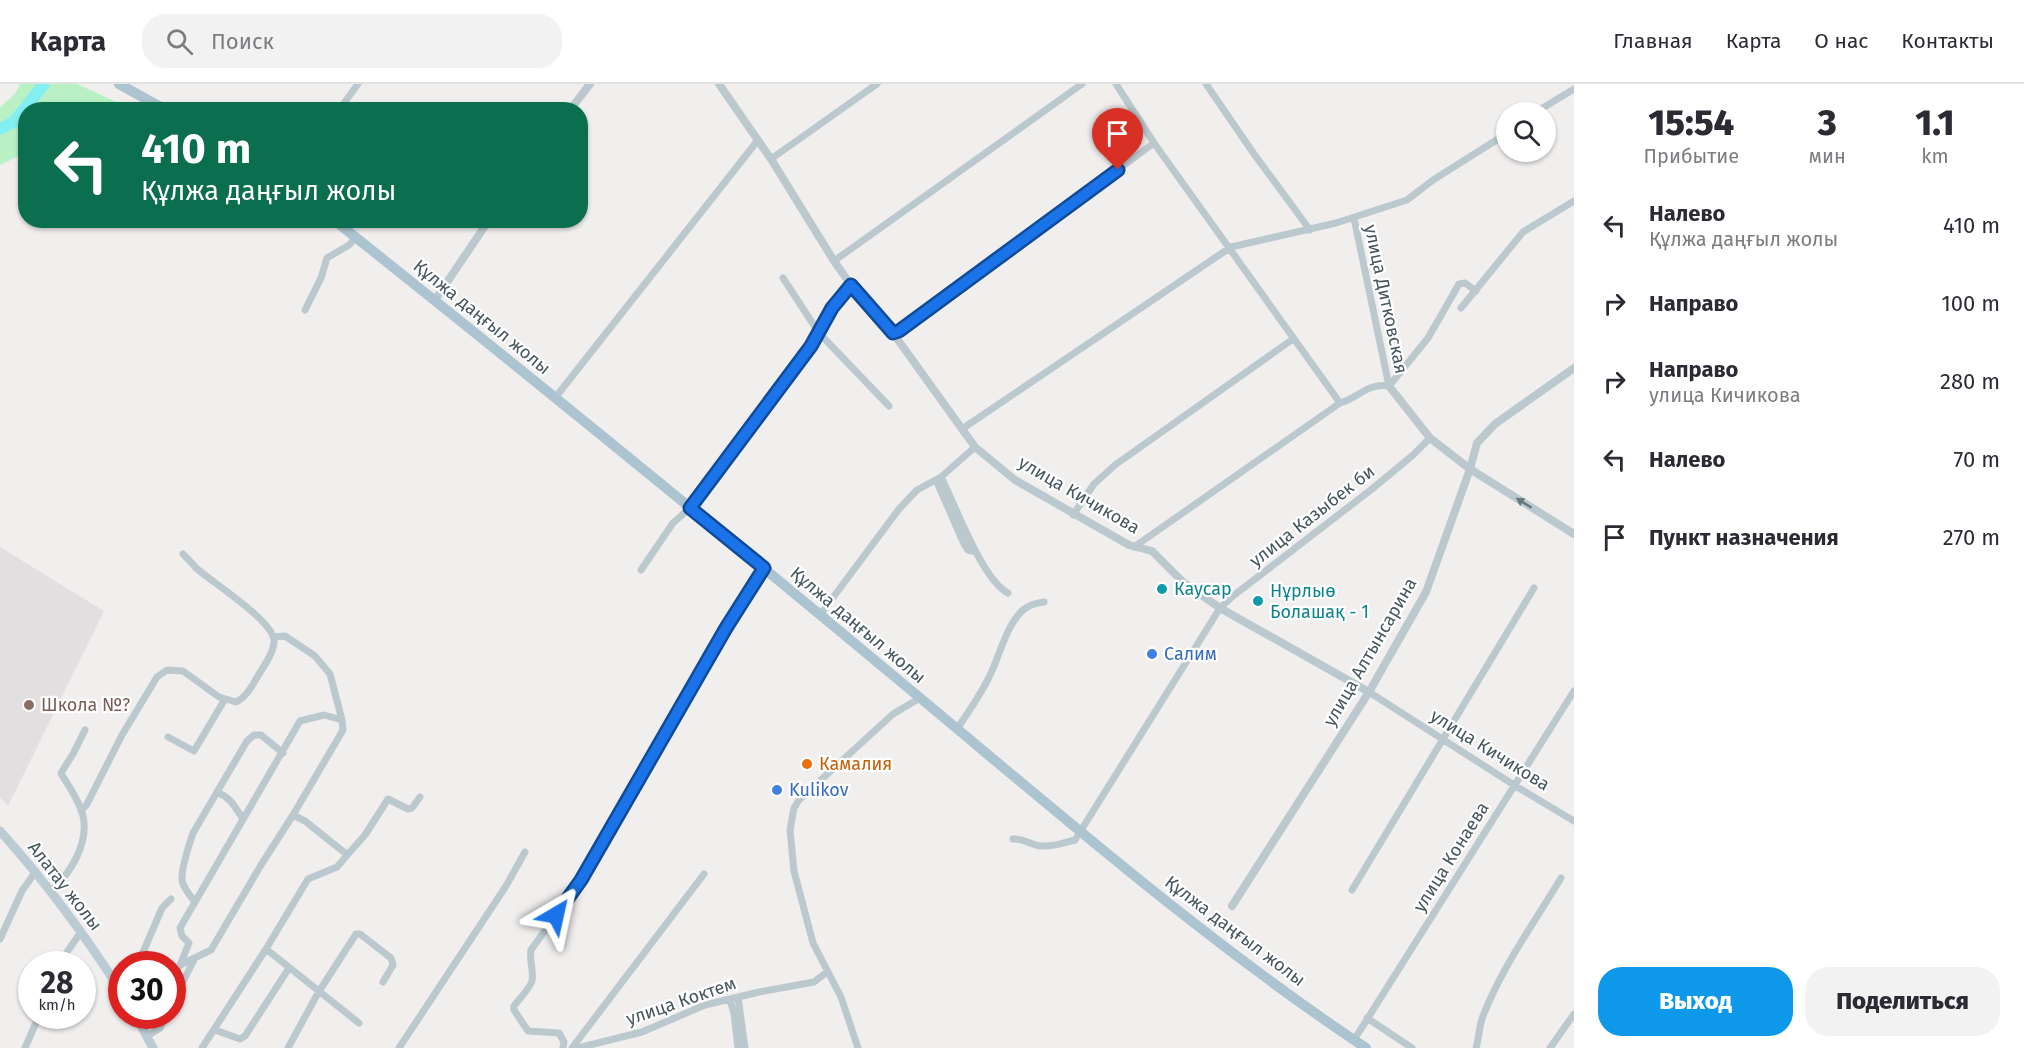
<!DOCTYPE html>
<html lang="ru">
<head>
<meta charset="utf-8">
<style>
  :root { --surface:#fff; --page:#f2f2f3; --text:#2b2b33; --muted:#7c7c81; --line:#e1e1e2; --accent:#0e98ea }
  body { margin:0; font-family:"Fira Sans",sans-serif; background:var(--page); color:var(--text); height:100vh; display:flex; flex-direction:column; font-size:22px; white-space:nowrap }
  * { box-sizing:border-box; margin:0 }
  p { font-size:20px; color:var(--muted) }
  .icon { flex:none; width:33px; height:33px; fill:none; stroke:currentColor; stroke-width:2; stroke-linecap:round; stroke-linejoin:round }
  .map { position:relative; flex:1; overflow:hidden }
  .drawer { display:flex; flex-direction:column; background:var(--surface); width:450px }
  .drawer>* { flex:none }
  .hud { position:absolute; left:18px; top:18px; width:570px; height:126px; border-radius:24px; box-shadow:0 2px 4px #0004; background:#0b6e4f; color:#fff; overflow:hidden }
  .tools { position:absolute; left:1496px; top:18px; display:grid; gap:12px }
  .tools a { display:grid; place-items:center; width:60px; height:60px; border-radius:50%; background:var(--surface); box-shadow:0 2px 4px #0004; font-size:30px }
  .speed { position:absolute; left:18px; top:867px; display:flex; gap:12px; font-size:30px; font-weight:700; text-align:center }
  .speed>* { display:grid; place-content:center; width:78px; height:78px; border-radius:50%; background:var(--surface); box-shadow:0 2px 4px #0004; line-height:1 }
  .speed small { font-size:15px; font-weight:400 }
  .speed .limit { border:9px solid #d22; background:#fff; color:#111 }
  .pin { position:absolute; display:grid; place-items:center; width:51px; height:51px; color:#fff; margin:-62px -26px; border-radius:50% 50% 50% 0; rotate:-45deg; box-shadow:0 0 6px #0007 }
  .pin .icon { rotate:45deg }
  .me { position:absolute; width:66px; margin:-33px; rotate:36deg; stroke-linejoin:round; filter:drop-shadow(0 0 4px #0008) }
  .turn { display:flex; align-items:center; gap:21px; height:126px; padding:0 24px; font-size:27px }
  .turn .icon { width:78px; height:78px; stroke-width:2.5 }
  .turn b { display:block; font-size:42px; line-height:51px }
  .eta { display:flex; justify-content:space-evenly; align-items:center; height:102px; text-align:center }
  .eta b { font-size:36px; font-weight:800; line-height:42px }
  .button { display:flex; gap:12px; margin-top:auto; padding:12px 24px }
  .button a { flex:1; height:69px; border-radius:24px; background:var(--accent); color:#fff; font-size:24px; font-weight:800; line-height:69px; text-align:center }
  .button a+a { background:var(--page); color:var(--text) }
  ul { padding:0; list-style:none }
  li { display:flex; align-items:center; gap:18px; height:78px; padding:0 24px }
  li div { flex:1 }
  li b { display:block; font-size:22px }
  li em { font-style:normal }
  header { display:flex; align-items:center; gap:36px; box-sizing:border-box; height:84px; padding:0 30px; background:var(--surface); border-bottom:2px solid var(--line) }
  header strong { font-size:28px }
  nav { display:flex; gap:33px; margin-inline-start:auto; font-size:21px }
  .search { width:420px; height:54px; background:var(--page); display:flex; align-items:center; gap:15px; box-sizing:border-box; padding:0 21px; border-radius:24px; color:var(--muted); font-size:22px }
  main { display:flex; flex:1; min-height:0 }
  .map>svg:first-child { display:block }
  .education { fill:#e2dfe0 }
  .green { fill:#b9f1c4 }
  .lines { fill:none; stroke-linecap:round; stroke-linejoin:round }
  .river { stroke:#83eff1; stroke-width:12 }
  .minor { stroke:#bbc9ce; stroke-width:7 }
  .tertiary { stroke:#bbc9ce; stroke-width:8 }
  .secondary { stroke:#bacbd3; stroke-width:9 }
  .primary { stroke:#acc4cf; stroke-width:10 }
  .oneway { fill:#68787e }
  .route-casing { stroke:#114b97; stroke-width:15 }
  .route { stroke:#1a73e8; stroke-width:10 }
  .culture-dot { fill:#0f9aa8; stroke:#fff; stroke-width:2 }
  .shop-dot { fill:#3f7fe0; stroke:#fff; stroke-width:2 }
  .education-dot { fill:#8d6e63; stroke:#fff; stroke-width:2 }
  .food-dot { fill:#e8710a; stroke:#fff; stroke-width:2 }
  .labels { text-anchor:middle; stroke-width:4.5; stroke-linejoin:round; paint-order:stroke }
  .street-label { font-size:18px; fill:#45565c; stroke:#fff }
  .culture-label { font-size:18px; fill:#0d838f; stroke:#fff; text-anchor:start }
  .shop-label { font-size:18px; fill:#366cbe; stroke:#fff; text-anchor:start }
  .education-label { font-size:18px; fill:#785e54; stroke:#fff; text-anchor:start }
  .food-label { font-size:18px; fill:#c56008; stroke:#fff; text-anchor:start }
</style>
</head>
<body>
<header>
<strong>Карта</strong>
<div class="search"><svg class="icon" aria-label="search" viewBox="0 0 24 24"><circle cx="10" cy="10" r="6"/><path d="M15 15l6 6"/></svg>Поиск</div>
<nav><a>Главная</a><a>Карта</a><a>О нас</a><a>Контакты</a></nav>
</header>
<main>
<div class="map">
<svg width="1574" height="964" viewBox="0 0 1574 964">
  <rect width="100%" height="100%" fill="#f1eeee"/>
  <path class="education" d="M0,463L104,527L8,722L0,714Z"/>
  <path class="green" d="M20,0H77L132,25L26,26L25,69L0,81V23L15,10Z"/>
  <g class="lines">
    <path class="river" d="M0,45L14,38L44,0"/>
    <path class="minor" d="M1116,0L1154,59L1340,319
      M1206,0L1254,70L1310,146
      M339,26L358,0
      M1536,28L1574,5
      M771,75L877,0
      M1354,134L1389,302
      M834,177L1082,0
      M783,194L819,249L889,322
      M1461,224L1523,148L1574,117
      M305,226L321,194L327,174L349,161L356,153
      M893,249L899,247L1154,59
      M1389,302L1428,254L1459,200L1465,199L1476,207
      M555,314L758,56
      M962,345L1231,163L1336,139L1407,116L1433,96L1506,50
      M941,393C955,420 982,496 1008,509
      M936,396L964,460L968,466L976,468
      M1073,431L1094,400L1115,381L1293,255
      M1134,463L1340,319C1361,313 1366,299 1389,302
      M641,486L673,439L690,424L811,263L832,223L851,201
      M820,531L899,425L917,406L941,393L975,363
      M273,553L285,552L315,572L330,590L342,636
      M1369,608L1514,701L1574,737
      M957,645C969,627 982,609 991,589C1000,570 1007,540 1023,526C1029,521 1036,519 1044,518
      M168,653L194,667L225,615
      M218,709C232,714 235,724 243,735
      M81,727L87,720L122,651L157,593L167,586L183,587L219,613L236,618C247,613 253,600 259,590C265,581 275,566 274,556C272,536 212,498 196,484C192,479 188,475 183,470
      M1013,755C1023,754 1031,761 1041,762C1053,763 1064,759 1075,756L1220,524L1233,512L1372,405L1413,371L1430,354
      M1352,806L1534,504
      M51,807C71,789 89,759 83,732C80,717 68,702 61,689L73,670L85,646
      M194,817C190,811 183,804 182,796C181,784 189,761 193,749L247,657L254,651H261L283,669
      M0,855L22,807L36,787
      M266,865L308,795L337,783L349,769
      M61,880L67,868L81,848
      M138,880L162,824L171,815
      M180,881L189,859L182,852L180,844L300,637L324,631L342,636L343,646L293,731
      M172,894L180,881L211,866L261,781L293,731L305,737L345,769H349L365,751L388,715L408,725L412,724L420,713
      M738,913L745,964
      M730,915L734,930L738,964
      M172,919L195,874
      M1367,934L1412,964
      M141,941L151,932
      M215,946L240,955L245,952L289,884
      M147,952L160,944L166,932
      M1354,956L1574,607
      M25,964L39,932
      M202,964L266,865L359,939
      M288,964L318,909L356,850H360L391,874L393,881L383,898
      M399,964L506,802L525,768
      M563,964L564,958L559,949L528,947L514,926V922C519,915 529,906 532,897C534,887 529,876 531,866L581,796L726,544L763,484
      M572,964L704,790
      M578,964L642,948L705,921L759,908L814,898L827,888
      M858,964L841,913L813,859L794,787L790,746L794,724L799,716L893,630L920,614
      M1476,964C1479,954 1479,942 1483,932C1502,883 1534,839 1561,794
      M1550,964L1574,930"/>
    <path class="tertiary" d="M719,0L771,75L834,177L851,201L893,249L975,363L1015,396L1129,461L1152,467L1184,499L1220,524L1369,608
      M570,26L590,0
      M435,216L489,136
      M1389,302L1430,354L1470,385L1574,450
      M1232,822L1369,608L1426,508L1470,385L1477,359L1495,340L1574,284"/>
    <path class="secondary" d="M0,747C45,797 85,851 122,909
      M136,932L153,964"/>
    <path class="primary" d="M119,0L166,26
      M334,136C525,288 714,442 901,598C1053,724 1202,855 1366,964"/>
  </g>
  <defs><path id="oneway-solid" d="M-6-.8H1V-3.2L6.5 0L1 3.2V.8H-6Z" transform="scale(1.5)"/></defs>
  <use class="oneway" href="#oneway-solid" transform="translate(1524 419) rotate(-148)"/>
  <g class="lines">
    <g class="route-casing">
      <path id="route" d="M556,831L581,796L726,544L764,484L690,424L811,262L832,224L851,201L893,249L899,247L1118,86"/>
    </g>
    <use href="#route" class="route"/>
  </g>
  <g class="culture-dot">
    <circle cx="1162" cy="505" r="6"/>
    <circle cx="1258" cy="517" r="6"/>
  </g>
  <g class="shop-dot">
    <circle cx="1152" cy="570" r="6"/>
    <circle cx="777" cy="706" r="6"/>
  </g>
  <circle class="education-dot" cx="29" cy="621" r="6"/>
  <circle class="food-dot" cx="807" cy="680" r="6"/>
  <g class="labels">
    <g class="street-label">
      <text transform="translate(1386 215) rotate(78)" y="6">улица Дитковская</text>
      <text transform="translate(482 233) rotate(39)" y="6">Құлжа даңғыл жолы</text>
      <text transform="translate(1079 411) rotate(30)" y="6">улица Кичикова</text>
      <text transform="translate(1312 432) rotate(-38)" y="6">улица Казыбек би</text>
      <text transform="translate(858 541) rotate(40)" y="6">Құлжа даңғыл жолы</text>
      <text transform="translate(1370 568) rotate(-60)" y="6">улица Алтынсарина</text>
      <text transform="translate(1490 666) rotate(32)" y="6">улица Кичикова</text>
      <text transform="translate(1451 773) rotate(-58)" y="6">улица Конаева</text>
      <text transform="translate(65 802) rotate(52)" y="6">Алатау жолы</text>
      <text transform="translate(1235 847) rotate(37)" y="6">Құлжа даңғыл жолы</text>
      <text transform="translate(681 917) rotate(-19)" y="6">улица Коктем</text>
    </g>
    <g class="culture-label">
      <text x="1174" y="511">Каусар</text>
      <text x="1270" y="513">Нұрлыө<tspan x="1270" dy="21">Болашақ - 1</tspan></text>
    </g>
    <g class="shop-label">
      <text x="1164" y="576">Салим</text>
      <text x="789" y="712">Kulikov</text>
    </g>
    <g class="education-label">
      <text x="41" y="627">Школа №?</text>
    </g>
    <g class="food-label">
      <text x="819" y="686">Камалия</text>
    </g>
  </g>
</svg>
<div class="tools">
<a><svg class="icon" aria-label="search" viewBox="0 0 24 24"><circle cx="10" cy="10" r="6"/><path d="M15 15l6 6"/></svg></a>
</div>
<div class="speed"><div>28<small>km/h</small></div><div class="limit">30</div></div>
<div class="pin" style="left:1118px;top:86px;background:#d93025"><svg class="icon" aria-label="arrive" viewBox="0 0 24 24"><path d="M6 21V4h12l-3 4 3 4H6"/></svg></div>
<svg class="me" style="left:556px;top:831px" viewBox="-20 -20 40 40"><path d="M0-17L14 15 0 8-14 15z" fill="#1a73e8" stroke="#fff" stroke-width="4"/></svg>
<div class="hud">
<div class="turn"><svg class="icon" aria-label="left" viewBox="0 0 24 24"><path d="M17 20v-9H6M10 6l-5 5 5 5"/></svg><div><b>410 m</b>Құлжа даңғыл жолы</div></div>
</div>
</div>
<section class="drawer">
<div class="eta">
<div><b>15:54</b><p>Прибытие</p></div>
<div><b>3</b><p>мин</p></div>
<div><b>1.1</b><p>km</p></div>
</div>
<ul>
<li><svg class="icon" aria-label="left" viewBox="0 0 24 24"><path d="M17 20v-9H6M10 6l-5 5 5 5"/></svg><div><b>Налево</b><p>Құлжа даңғыл жолы</p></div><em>410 m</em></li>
<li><svg class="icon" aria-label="right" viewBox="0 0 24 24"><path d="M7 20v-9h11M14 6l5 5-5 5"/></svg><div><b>Направо</b></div><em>100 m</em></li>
<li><svg class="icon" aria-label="right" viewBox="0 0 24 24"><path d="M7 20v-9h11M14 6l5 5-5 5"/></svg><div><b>Направо</b><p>улица Кичикова</p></div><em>280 m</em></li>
<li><svg class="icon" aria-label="left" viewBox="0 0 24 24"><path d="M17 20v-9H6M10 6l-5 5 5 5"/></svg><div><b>Налево</b></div><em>70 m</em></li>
<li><svg class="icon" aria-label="arrive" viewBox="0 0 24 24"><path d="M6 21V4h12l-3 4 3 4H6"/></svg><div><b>Пункт назначения</b></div><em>270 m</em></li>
</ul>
<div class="button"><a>Выход</a><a>Поделиться</a></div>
</section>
</main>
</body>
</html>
